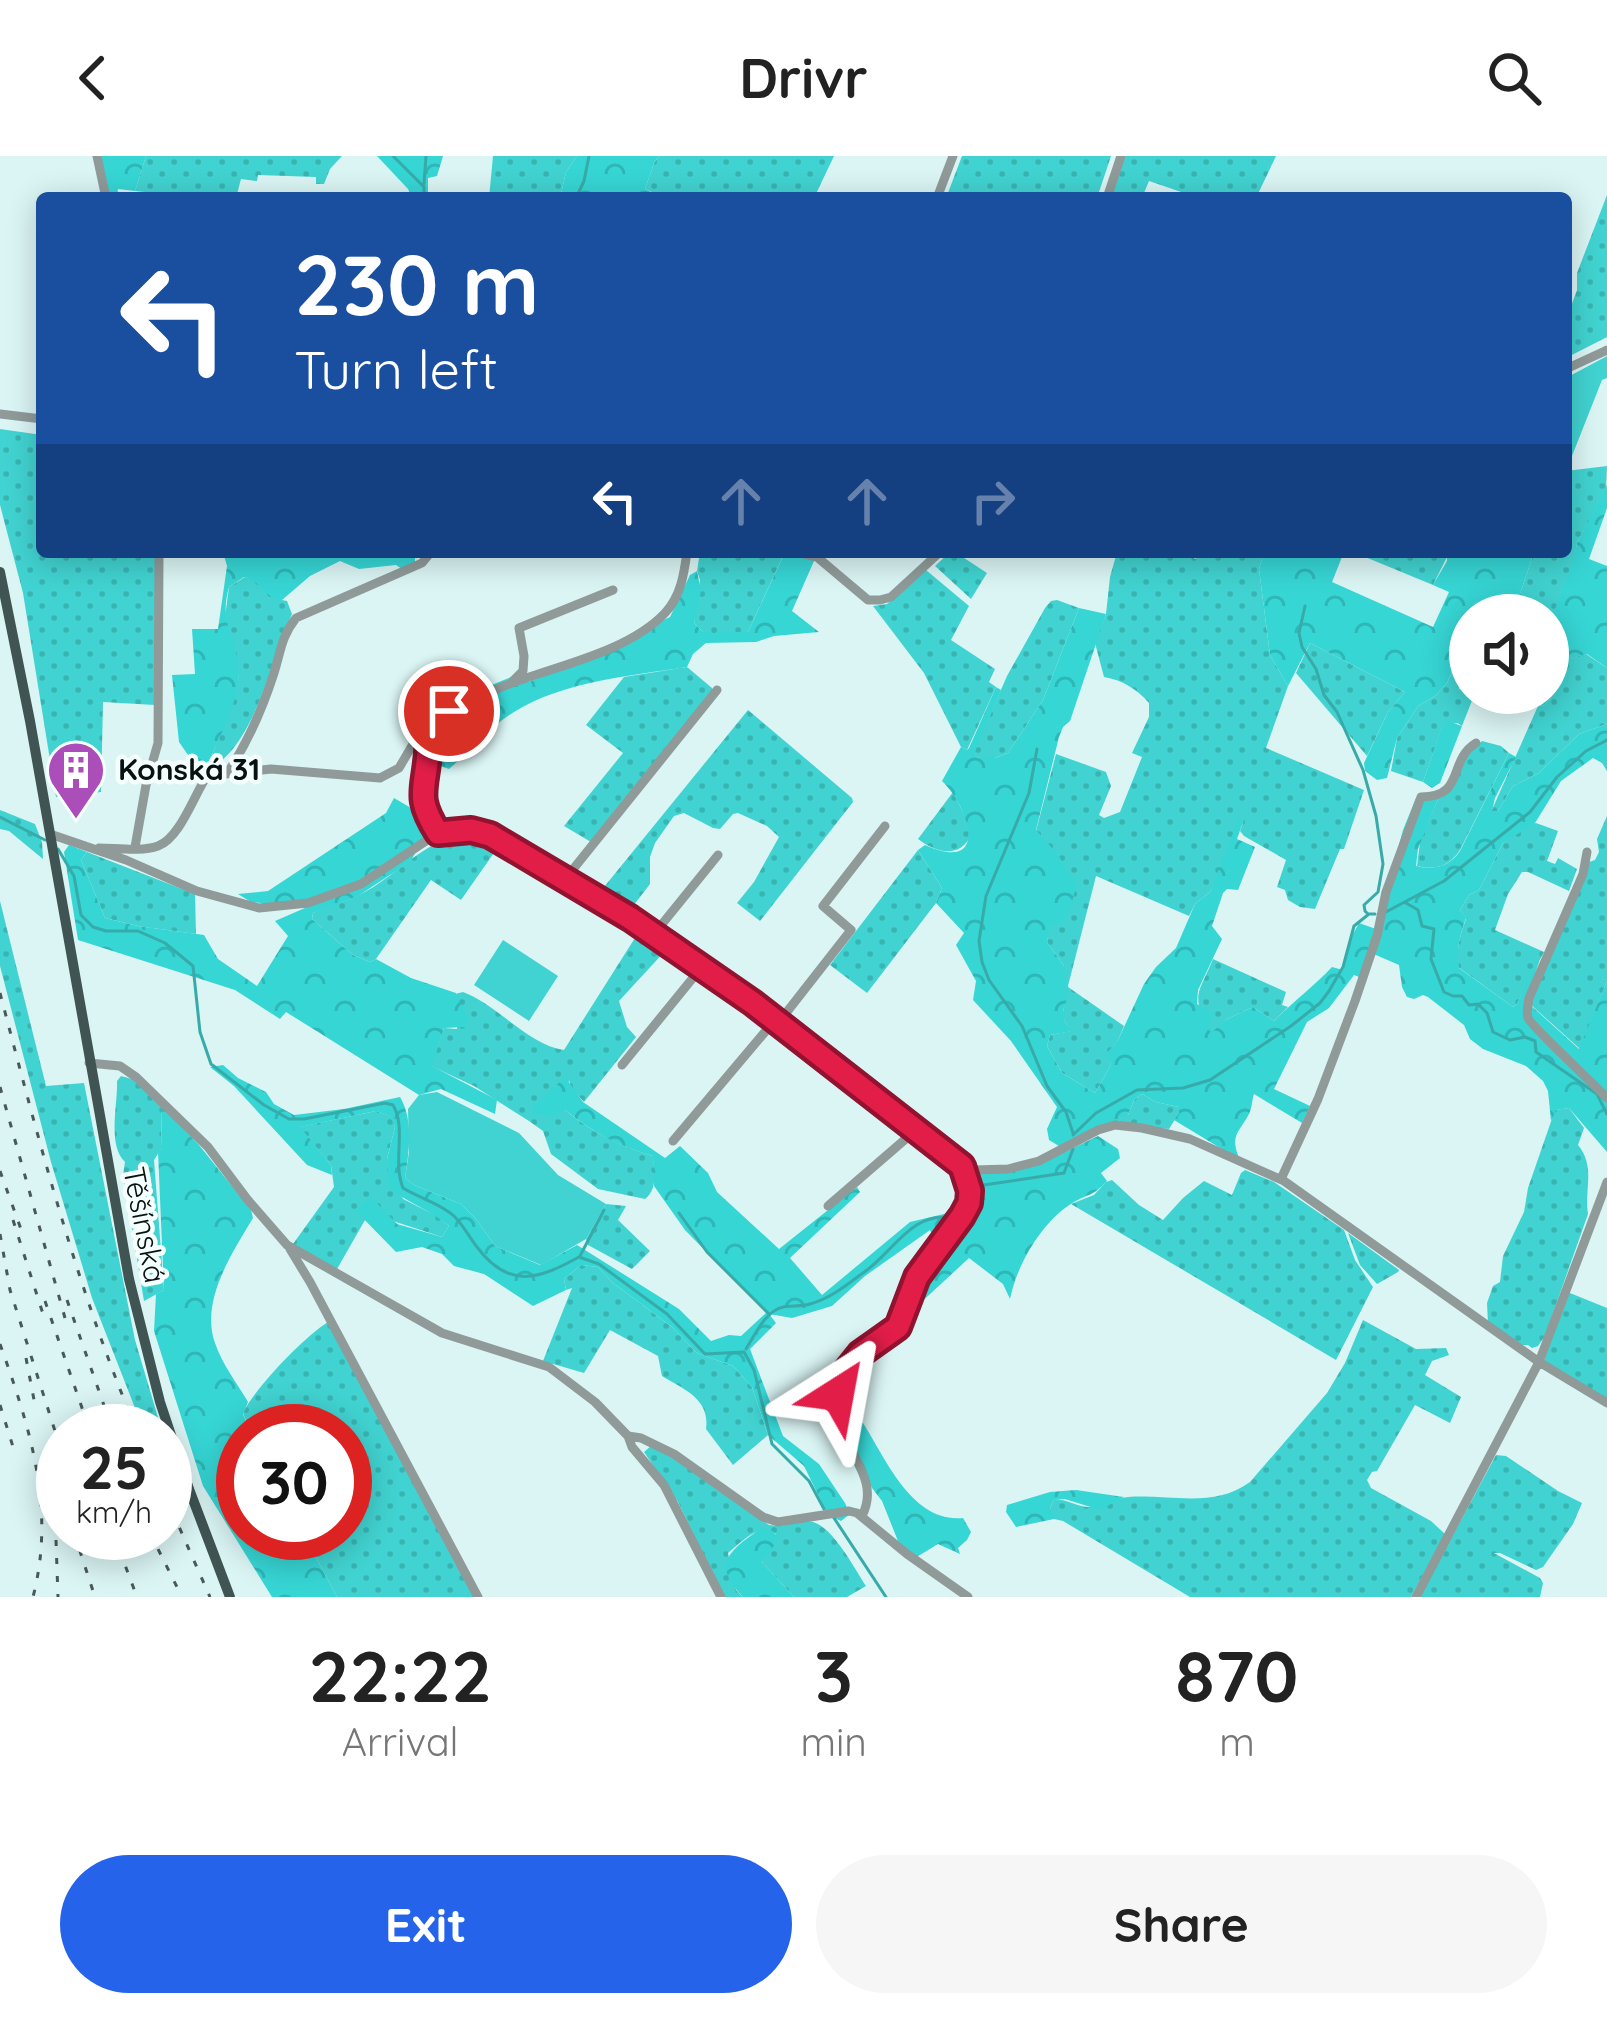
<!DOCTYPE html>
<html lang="en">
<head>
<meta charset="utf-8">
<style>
  :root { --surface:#fff; --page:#f6f6f6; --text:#222; --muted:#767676; --accent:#2563eb }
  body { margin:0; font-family:Quicksand,sans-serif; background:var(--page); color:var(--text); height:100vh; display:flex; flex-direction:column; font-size:45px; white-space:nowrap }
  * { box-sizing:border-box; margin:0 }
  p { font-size:39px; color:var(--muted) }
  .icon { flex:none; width:66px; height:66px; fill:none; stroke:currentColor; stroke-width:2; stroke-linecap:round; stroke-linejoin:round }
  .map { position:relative; height:1441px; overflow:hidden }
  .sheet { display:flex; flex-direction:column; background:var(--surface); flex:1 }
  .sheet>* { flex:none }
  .banner { position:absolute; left:36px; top:36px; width:1536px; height:366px; border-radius:12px; box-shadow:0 6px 30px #0003; background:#1a4fa0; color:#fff; overflow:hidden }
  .fabs { position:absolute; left:1449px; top:438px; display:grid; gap:24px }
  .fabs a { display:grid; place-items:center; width:120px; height:120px; border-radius:50%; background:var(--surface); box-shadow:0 6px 30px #0003; font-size:60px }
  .speed { position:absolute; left:36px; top:1248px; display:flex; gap:24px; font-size:60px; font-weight:700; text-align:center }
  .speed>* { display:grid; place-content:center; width:156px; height:156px; border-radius:50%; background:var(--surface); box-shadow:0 6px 30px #0003; line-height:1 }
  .speed small { font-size:30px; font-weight:400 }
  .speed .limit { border:18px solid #d22; background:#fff; color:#111 }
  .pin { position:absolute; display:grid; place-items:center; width:102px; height:102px; color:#fff; margin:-51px; border:6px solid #fff; border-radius:50%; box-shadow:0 3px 12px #0007 }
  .me { position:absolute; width:132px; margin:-66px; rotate:34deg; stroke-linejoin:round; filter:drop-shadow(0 0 9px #0008) }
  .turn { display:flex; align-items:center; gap:42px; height:252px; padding:0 60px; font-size:54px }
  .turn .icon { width:156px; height:156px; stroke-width:2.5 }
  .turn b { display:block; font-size:84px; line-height:102px }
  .lanes { display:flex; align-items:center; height:114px; padding:0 60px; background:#0003; justify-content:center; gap:60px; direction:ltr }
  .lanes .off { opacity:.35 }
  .eta { display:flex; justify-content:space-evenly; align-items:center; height:204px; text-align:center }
  .eta b { font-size:72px; font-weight:700; line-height:84px }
  .button { display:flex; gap:24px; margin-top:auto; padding:24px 60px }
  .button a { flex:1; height:138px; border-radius:72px; background:var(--accent); color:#fff; font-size:48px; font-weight:700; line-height:138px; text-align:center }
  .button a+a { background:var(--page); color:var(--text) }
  header { display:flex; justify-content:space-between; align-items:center; height:156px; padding:0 60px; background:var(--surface); font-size:54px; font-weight:700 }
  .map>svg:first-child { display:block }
  .grass { fill:url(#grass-dots) }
  .forest { fill:url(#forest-crowns) }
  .garden { fill:#41d3d1 }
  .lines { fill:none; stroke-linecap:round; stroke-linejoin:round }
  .stream { stroke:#37aba9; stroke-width:3 }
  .minor { stroke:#8f9a99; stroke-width:9 }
  .major { stroke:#415454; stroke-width:10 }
  .rail { stroke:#495858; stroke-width:3; stroke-dasharray:6 12; stroke-linecap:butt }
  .route-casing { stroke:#92132f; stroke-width:30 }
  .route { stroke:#e11d48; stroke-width:21 }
  .labels { text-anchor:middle; stroke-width:9; stroke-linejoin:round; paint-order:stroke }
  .poi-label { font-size:30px; font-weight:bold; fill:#091212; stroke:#f4fffe; text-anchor:start }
  .street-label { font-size:30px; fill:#091212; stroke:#f4fffe }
</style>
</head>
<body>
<header><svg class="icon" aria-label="back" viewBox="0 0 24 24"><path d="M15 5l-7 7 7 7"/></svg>Drivr<svg class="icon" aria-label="search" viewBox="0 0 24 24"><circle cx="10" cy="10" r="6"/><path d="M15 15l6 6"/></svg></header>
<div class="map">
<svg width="1607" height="1441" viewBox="0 0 1607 1441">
  <defs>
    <pattern id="grass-dots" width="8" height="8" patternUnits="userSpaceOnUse" patternTransform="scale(3)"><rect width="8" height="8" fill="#41d3d1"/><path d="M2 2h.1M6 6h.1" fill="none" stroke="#38b4b2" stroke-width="1.8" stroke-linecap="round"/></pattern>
    <pattern id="forest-crowns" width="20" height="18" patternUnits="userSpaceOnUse" patternTransform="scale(3)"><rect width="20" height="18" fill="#36d6d5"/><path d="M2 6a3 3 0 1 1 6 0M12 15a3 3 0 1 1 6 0" fill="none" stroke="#2eb7b6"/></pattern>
  </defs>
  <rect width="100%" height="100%" fill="#daf5f4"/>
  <path class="grass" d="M146,0H342L330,13L324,28H316V21L258,19L257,25L241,23L236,42H203L135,35Z
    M493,0H577L566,16L560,42H489Z
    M659,0H834L814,42H665L645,33L654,7Z
    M962,0H1111L1097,42H946Z
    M1124,0H1276L1256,42H1190V39L1149,25L1142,42H1109Z
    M1607,39V181L1566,202V164L1577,134V117Z
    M0,273L42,279V396H155V549L103,546L101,636L56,641L23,437L0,349Z
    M1607,310L1606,333L1577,387L1574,406L1548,472V459H1513L1534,396H1566V315Z
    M700,396L783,400L748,476H703L694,467L700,424L697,415Z
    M950,396H955L987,417L971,443L935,410Z
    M1117,396H1179L1196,403L1201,396H1264L1259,413L1270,499L1288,530L1266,592L1364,634L1344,693H1340L1315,753L1300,751L1288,744L1285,734L1277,731L1286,704L1244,680L1240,675L1244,664L1210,736L1195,748L1189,760L1096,720L1068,830L1062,818L1064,810L1047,786L1049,771L1054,767C1065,715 1073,717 1036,675L1056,598L1106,616L1111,630L1099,659L1104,662L1120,656L1142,601L1132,597L1149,561V547C1137,533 1122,524 1104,521L1095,487L1106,458L1110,421Z
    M1353,396H1447L1448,399L1433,429Z
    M926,414L969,450L951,484L995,513L989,526L996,531L967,594L961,591L924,517L873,450L887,448Z
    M245,421C266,425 261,441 287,445L292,458C269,506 258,582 212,612L211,602L235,540L239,520L225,461L229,431Z
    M1057,444L1079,452L1043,544L1008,597L995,602H979L973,598L1007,520L1045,452L1051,445Z
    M1466,486L1470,487V505L1459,533L1475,537L1462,570L1458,567L1443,569L1423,626L1391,615L1397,582L1418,550L1435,540L1447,527Z
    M1310,487L1405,536L1388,556L1367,600L1296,517Z
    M1586,498L1607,512V568L1579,578L1539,617L1513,630L1498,655L1491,656L1538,550L1545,549L1561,529L1570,502Z
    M687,511L712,532V537L591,686L564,670L623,597L586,569L624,521Z
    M748,554L852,642L853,646L760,765L737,747L754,726L779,681L767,670L738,657L733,658L720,673L713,672L684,657L674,660L655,687L650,701V728L630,754L600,736Z
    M1482,585L1501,590L1509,597L1460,694C1450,710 1434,715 1417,710L1420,686L1438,643L1447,637L1465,600Z
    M953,636L969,668L971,679C960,703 936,697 918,683Z
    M0,654L35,668L42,686L43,703L9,675L0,673Z
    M1607,660V825L1580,893L1530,848L1589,706L1595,704L1599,696L1597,683Z
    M1536,667L1558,675L1547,705L1555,708L1558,702L1577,713L1569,735L1528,716H1522L1508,738L1495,774L1544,796L1517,848L1513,851L1458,811C1456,794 1460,779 1466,763L1460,754L1469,739L1479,734L1503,687L1529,668Z
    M468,678L495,686L498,691L461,744L431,724L376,803L370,806L353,799L312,763L313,757C328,749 344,746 359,739C398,720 423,683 468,678Z
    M918,694L942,732L936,747L867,837L830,809Z
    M87,696L195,738L196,778L138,770L105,762L81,704Z
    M0,745L46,930L84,927L135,1184L162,1275H144L92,1142L51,1006L0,810Z
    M640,774L660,786L666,794L619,845L627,871L636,881L584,946L571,932L569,924L565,954C590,975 621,991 653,1000C654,1016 658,1033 645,1043L598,1033L551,998L543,975L529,965L474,930L431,910L444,872L457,873L455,838L463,836C497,848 529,890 564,894Z
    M1213,803L1286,836L1282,849L1288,851L1274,865L1253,851L1227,863L1215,876H1209C1191,836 1198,840 1213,803Z
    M1068,831L1124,870L1118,884L1108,897L1111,909L1095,937L1062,917L1047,890L1050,879L1071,875L1062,861Z
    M121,920L132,923L162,950L161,993L154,1004L164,1134L144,1145L123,1019L125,1006C107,989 118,949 117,925Z
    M1142,938L1156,946L1179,951V957L1169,973L1118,968L1122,959H1128L1134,944Z
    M1569,952L1584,972L1578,989C1596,1011 1584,1033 1588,1058L1545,1180L1538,1190L1532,1192L1528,1189H1521L1488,1168L1487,1147L1493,1130L1500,1126L1503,1100L1524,1056L1528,1032L1555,954Z
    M376,955L391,960L395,971L387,1003L403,1043L437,1060L449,1070L442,1081L356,1053L365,1064L337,1113L293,1088L334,1031L331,1009L299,971Z
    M1245,1014L1274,1026L1344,1074L1355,1104L1373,1131L1336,1204L1071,1048L1094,1039L1106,1026L1112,1024L1139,1049L1163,1064L1183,1042L1204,1025L1232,1039L1241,1017Z
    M606,1048L626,1050L618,1064L650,1095L632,1113L588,1089L586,1083Z
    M1348,1077L1399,1114L1398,1116L1377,1128L1360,1109Z
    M581,1109L598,1111L613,1127L672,1171L697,1197L733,1210L752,1231L768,1279L733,1309L706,1273C710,1243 685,1234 662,1220L658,1200L610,1174L584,1217L543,1205L572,1132L566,1134L564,1123Z
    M1570,1137L1607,1152V1243L1544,1205L1567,1138Z
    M1363,1164L1416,1193L1446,1192L1449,1199L1432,1205L1425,1219L1461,1241L1450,1267L1415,1249L1377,1315L1372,1316L1367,1324L1371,1332L1431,1365L1445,1378L1411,1441H1190L1063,1365L1054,1363L1050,1352L1054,1343C1067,1343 1079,1352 1091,1351C1104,1351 1116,1342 1128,1341C1171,1338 1213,1353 1250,1326L1327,1237L1345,1207Z
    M328,1166L474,1441H337L303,1377H345V1275H250L243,1257C254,1233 305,1180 328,1166Z
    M652,1289L673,1299L769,1369C786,1372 793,1365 808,1365C831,1366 854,1412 866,1430L847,1441H794L762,1406L776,1378C759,1366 742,1386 728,1397L736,1434L743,1441H724L678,1346L644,1296Z
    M1496,1299L1506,1300L1558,1335L1582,1347L1573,1368L1543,1411L1536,1414L1500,1397H1494L1540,1422L1543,1427L1540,1441H1420Z"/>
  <path class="forest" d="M101,0H146L135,35L118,33L117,42H108Z
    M377,0H443L437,20L428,22V42H412L408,33Z
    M577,0H659L654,7L645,33L662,42H560L566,16Z
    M1607,329V352L1589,403L1607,410V512L1587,498L1571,502L1561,529L1545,549L1538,550L1525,540L1526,537H1548V472L1573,406L1577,387Z
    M223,396H415V408L402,413L396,409L359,413L340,405L310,420L282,444C265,443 261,424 244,421L229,431C218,469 238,483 239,517C239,545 221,576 211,602V612L202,619L179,586L172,519L195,518L192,473H218L227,410Z
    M785,396H818L792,455L819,476L774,480L756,486L706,487L693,498L687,511C630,520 564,525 514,556C490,571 470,595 449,613L430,606L437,562L472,545L479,534L511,521L529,526L670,461L690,419L697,415L701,435L694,467L703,476H748Z
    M1264,396H1344L1332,426L1433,471L1449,436L1433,429L1447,405V396H1534L1513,459H1470V487L1464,489L1447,527L1435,540L1418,550L1397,582L1387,622L1377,624L1365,615L1364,607L1388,556L1405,536L1310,487L1288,530L1270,499L1259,413Z
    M1079,452L1106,458L1070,565L1063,571L1059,581L1036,674L1058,699L1077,729L1066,764L1050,771L1047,786L1064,810C1064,816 1066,822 1068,829C1071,850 1052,856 1073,875L1050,879L1047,890L1062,917L1095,937L1111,909L1107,897L1118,884L1144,828L1156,811L1176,792L1195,748L1210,736L1239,662L1244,663L1237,683L1255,691L1238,734L1227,733L1223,737L1212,770L1222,783L1198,834L1197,848L1214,857L1209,875L1212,876L1227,863L1253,851L1274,865C1293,846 1313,831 1332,811L1343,814L1352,780L1359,767L1376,773L1403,674L1416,642L1438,643L1418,693L1416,710C1434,715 1450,710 1460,695L1509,597L1516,601L1495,642L1492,655H1498L1513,630L1539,617L1579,578L1607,568V615L1602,607L1593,602L1561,625L1535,667L1503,687L1479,734L1469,739L1460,754L1466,762C1460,779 1456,794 1459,812L1513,851L1517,848L1537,806H1539L1526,845L1579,893L1607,825V996L1569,952L1556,954L1551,965L1548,935L1543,925L1526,910L1483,893L1470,883L1464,869L1428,841L1423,839L1414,843L1407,841L1402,831L1399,809L1369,796L1359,821L1354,819L1329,852L1307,866L1274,933L1310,950L1302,967L1254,938C1252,944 1252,952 1249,958C1239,977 1229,979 1240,1004L1174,964L1179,957V951L1156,946L1142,938L1134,944L1128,959L1122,960L1118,968L1059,990L1049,984L1047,973L1057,951L1011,885L973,844L976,825L956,789L964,777L936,747L942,732L918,694L925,689C989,718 971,653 942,625L961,591L967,594L969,592L996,531L1001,534L974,598L979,602H995L1008,597L1043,544Z
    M1450,566L1462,570L1440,627L1432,632L1423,626L1443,568Z
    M394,642L423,659L433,675L422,685L412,703L396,715L358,740L313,757L312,763L353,799L370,806L376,803L411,822L456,837V840L469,865L465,871L444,872L432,910L497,944L495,958L441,933L419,939L286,856L280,863L235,834L78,784L64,696L69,689L87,696L81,704L105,762L138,770L204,779L218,803L257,830L288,780L275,765L305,752L251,746L238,738L268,735L386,657Z
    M223,909L238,922L266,936L274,948L294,959L344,953L400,941C414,965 409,995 405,1022L414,1029L461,1048L476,1063L495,1090L540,1109L577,1089L679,1153L711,1185L729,1179L741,1180L766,1157L685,1074L654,1030L653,1000C620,991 592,976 565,954L550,960L533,957L534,950L565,921L583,946L665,1002L680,990L708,1017L717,1036L779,1093L857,1031L860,1036L790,1102L822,1139L910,1066L948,1057L966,1048L975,1018L1040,1008L1098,980L1118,993L1120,1002L1101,1017L1107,1025C1092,1041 1090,1037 1074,1046C1043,1064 1017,1108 1010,1143L1003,1128L969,1102L902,1164L915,1120L938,1090L930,1074L865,1120L832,1150L792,1162L769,1158L776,1167L750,1193L783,1280L819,1308L845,1347L850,1358L841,1365L828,1359L804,1310L768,1279L752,1231L733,1210L697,1197L672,1171L613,1127L598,1111L581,1109L564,1123L566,1134L533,1150L484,1118L454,1110L442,1098L422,1091L396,1096L355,1054L371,1041L397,1068L442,1081L449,1070C431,1054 408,1047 389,1032L387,1003L395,971L390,960L376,955L300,971L331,1009L332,1019L307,1009L234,930L210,911Z
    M162,950L199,989L251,1054L253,1062C232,1097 200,1145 215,1187C222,1208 237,1227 248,1246L243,1258L250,1275H243V1377H303L337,1441H272L203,1330L154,1175L156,1138L164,1134L158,996L161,993Z
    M848,1265L863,1267C886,1303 912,1367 963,1362L971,1376L967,1384L958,1392L960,1398L938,1388L915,1402L898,1385L882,1345L872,1332L843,1268Z
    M1076,1334L1124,1341L1100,1354L1065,1343H1054L1050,1352L1055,1359L1054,1363L1016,1371L1006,1356L1007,1349L1050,1336Z
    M760,1373C770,1373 776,1375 778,1384L762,1406L794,1441H743C710,1407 731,1394 760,1373Z"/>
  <path class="garden" d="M1607,200V222L1602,224L1572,300L1566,298V222Z
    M503,784L558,820L529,865L474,829Z
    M437,936L519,977L558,1019L606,1048L586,1083L541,1109L495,1090L476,1063L461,1048L414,1029L405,1022L409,996L408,953L419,939Z"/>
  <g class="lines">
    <path class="stream" d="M393,0L424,31V42
      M424,28L426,0
      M576,42L584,25L589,0
      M1305,450L1299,477L1302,491L1316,513L1324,539L1337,556L1363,614L1376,660L1383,708L1378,736L1364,749L1365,755L1368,758
      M1037,593L1029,637L986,740L979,785L982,806L989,824L1022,870L1047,930L1066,956L1073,977
      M0,661L45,684
      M58,693L74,720L81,759L93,771L106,775H138L165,787L193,810L200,876L211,908L264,949L289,963H304L385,947L393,949C407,973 392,1005 403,1032C419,1042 440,1047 454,1060C464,1070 469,1081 477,1091C509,1134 539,1123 579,1101L599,1108L667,1158L705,1198L744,1196L754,1214L772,1288L809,1325L824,1353
      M1406,747L1418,754L1422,770L1434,773L1431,803L1444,836L1453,840H1462L1469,849L1478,848L1487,857L1493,876L1510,884L1525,881L1535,885L1536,896L1597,938L1607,958
      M1384,757L1444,725L1530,656L1557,621L1586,595L1607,584
      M1073,979L1096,957L1137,934L1183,932L1210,924L1291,870L1320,847L1329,835L1343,811L1354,770L1369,758H1375
      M679,1057L707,1096L769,1158
      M964,1066L980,1044L984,1029L1064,1017L1073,993
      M580,1100L604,1054
      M746,1193C754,1180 762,1163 774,1155C785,1147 798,1152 810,1148C832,1142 849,1127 867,1114C894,1094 913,1055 951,1062
      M834,1362L886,1441"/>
    <path class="minor" d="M97,0L106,42
      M937,42L953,0
      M1107,42L1121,0
      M1566,213L1607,194
      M0,258L42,263
      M796,396L817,401L868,444H880L891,441L940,396
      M513,525L523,515L524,500L519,472L613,434
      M426,566C454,552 483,538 512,527C560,509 629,495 665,457C681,440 684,418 687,396
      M228,616C248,586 263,551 274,517C281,495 281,481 296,462L422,407L431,396
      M50,678L126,704L197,735L259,752L308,747L361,728L438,677L471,673L490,678C656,772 809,886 956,1007L974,1014L1008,1013L1039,1005L1098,974L1115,969L1142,972L1190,983L1284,1025L1539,1206L1607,1247
      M135,691L146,629L158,587L159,396
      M99,692C116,692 141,696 158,690C180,682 194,639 207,620L271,613L380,622L399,612L426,566C427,576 429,587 428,598C425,635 415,641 438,677
      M1587,696L1583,718L1529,842C1528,848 1526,856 1528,862C1530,869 1596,930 1607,942
      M566,722L717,534
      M654,778L718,699
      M779,866L851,774L823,750L885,670
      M89,907L120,910L136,921L208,991L247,1043L287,1089L442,1177L549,1211L595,1246L628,1280L641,1282L674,1298L763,1361L778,1366L849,1355L857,1357L907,1398L968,1441
      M622,909L701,812
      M673,985L775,864
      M1281,1023L1318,943L1355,845L1377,780L1386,736L1421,641C1466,641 1447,605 1476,587
      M828,1050L916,974
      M290,1093L310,1126L478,1441
      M628,1280L632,1291L664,1329L721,1441
      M862,1360C887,1311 817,1283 843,1221C854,1195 879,1190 896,1172C907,1159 907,1136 917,1121C931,1099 972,1064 970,1036C970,1028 965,1018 962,1010
      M1416,1441L1539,1206L1607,1026"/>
    <path class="major" d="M0,416L30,565L129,1123L160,1246L189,1333L230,1441"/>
    <path class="rail" d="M0,837C39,986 77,1133 137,1275
      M0,931L65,1162
      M0,1015L22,1076
      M13,1064L44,1161
      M0,1078L10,1134L63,1300
      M67,1144L113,1275
      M45,1145L90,1275
      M0,1188C30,1272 56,1352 33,1441
      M26,1202L35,1249
      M0,1249L14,1294
      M48,1295L63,1341
      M165,1339L210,1441
      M74,1377L95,1441
      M113,1377L137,1441
      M150,1377L182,1441
      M56,1384L58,1441"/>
  </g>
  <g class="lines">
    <g class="route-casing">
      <path id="route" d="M449,555L426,566C427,576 429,587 428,597C425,635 415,641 438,677L471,674L490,679L630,762L753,847L962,1010L970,1035L969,1047L962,1060L917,1121L898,1171L860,1198L844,1218L838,1238"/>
    </g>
    <use href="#route" class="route"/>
  </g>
  <defs>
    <g id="building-pin" transform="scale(3)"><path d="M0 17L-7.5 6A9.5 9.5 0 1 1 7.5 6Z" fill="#ab4eb9" stroke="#f4fffe"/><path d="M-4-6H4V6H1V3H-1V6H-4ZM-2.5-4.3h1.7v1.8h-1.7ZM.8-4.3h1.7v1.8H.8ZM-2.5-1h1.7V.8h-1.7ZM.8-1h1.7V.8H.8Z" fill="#fff"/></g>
  </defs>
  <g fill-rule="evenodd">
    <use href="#building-pin" x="76" y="614"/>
  </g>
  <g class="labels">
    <g class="poi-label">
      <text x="118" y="624">Konská 31</text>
    </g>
    <g class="street-label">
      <text transform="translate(144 1069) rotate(79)" y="10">Těšínská</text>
    </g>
  </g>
</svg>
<div class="fabs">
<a><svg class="icon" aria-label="sound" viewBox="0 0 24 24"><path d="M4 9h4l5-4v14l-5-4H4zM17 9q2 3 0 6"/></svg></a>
</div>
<div class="speed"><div>25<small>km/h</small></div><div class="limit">30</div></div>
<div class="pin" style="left:449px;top:555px;background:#d93025"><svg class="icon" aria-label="arrive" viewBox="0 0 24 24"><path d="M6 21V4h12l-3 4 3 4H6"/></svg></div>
<svg class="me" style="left:838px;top:1238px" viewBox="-20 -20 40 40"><path d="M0-17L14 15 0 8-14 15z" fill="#e11d48" stroke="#fff" stroke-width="4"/></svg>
<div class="banner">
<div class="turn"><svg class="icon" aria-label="left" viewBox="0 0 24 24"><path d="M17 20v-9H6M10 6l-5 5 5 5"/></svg><div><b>230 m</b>Turn left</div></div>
<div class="lanes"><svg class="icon" aria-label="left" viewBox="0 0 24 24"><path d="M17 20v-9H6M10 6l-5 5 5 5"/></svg><svg class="icon off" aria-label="ahead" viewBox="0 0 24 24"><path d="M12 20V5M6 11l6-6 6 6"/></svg><svg class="icon off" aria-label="ahead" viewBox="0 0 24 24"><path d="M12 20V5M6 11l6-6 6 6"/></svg><svg class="icon off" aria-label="right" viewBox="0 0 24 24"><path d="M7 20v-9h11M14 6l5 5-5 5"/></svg></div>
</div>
</div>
<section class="sheet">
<div class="eta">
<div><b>22:22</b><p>Arrival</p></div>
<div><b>3</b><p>min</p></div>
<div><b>870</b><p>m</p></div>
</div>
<div class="button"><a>Exit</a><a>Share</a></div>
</section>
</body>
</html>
